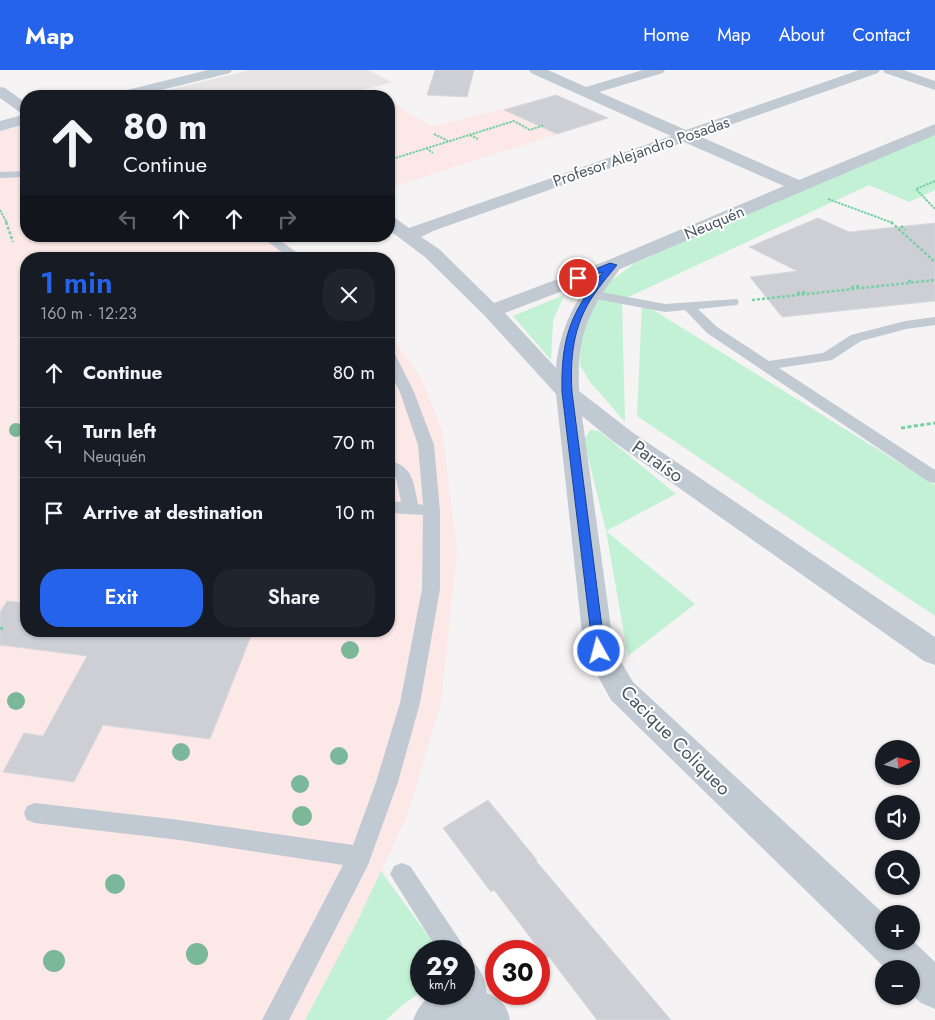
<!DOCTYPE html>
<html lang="en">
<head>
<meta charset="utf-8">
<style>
  :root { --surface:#171b24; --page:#20242c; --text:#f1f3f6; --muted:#9ea1a6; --line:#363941; --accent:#2563eb }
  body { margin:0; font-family:Jost,sans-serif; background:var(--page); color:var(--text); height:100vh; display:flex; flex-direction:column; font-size:19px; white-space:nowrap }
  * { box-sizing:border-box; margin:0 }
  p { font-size:16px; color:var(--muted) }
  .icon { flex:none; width:28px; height:28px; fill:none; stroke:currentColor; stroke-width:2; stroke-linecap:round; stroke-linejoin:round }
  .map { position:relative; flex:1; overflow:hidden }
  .side { position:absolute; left:20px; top:182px; width:375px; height:385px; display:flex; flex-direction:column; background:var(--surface); border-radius:20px; box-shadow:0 1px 4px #0004 }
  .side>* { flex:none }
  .hud { position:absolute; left:20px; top:20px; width:375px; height:152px; border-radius:20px; box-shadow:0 1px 4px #0004; background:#171b24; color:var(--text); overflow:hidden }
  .needle { width:32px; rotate:83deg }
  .fabs { position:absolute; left:875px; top:670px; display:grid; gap:10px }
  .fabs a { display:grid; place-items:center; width:45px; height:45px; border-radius:50%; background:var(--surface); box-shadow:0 1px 4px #0004; font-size:25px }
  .speed { position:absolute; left:410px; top:870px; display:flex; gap:10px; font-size:25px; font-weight:700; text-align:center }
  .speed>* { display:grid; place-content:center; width:65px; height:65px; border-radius:50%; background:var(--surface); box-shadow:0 1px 4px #0004; line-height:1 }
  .speed small { font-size:12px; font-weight:400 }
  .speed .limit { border:8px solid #d22; background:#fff; color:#111 }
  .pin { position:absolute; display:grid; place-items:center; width:42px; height:42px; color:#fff; margin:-21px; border:2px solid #fff; border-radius:50%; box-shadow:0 1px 5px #0007 }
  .me { position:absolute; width:55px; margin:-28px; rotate:353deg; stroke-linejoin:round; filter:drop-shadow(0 0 4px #0008) }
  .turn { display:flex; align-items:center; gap:18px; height:105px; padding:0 20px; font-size:22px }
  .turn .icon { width:65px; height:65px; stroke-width:2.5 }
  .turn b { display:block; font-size:35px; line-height:42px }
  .lanes { display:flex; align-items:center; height:48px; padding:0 20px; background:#0003; justify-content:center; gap:25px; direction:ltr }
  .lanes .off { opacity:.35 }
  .round { display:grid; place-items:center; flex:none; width:52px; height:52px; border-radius:20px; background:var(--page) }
  .summary { display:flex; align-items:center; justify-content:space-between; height:85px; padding:0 20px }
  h1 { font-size:30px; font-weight:600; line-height:38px; color:var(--accent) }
  .primary-button { display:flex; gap:10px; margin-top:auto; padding:10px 20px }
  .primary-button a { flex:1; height:58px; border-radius:20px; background:var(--accent); color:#fff; font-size:20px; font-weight:600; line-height:58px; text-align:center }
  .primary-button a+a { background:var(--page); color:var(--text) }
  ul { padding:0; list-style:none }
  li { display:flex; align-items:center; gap:15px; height:70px; padding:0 20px; border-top:1px solid var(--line) }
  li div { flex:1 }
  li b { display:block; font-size:19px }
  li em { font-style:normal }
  header { display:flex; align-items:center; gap:30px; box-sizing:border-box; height:70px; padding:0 25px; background:var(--accent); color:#fff }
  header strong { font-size:24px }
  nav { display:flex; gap:28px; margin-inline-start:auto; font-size:18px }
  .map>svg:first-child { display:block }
  .education { fill:#e6e4e5 }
  .medical { fill:#fce8e6 }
  .green { fill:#c3f1d5 }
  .building { fill:#cdcfd5; stroke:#d7d9de }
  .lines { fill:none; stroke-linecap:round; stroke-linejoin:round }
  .path-far2 { stroke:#7ad0a6; stroke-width:2; stroke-dasharray:2.5 1; stroke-linecap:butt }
  .path-far1 { stroke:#7ad0a6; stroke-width:2.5; stroke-dasharray:3 2; stroke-linecap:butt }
  .path { stroke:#7ad0a6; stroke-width:3; stroke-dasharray:4 2.5; stroke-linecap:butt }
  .lane { fill:#c1cad2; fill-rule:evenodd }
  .street { fill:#c1cad2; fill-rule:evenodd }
  .secondary { fill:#c1cbd6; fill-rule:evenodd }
  .tree { fill:#7bb799 }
  .route { fill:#2563eb; stroke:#184099 }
  .labels { text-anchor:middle; stroke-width:4; stroke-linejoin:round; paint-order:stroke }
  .far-street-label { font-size:16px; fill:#4a5661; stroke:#fff }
  .street-label { font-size:19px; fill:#4a5661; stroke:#fff }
</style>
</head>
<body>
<header>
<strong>Map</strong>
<nav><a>Home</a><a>Map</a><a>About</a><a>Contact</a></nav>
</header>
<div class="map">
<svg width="935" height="950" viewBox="0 0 935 950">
  <rect width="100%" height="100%" fill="#f5f3f3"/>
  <path class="education" d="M250,0H368L392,12L340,26H177L168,20Z"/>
  <path class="medical" d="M556,25L608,48L389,118V31L432,57Z
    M26,55V166H278L306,189H26V561H389V263L422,310L442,361L457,480L441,633L407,746L357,852L305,950H0V61Z"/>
  <path class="green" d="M935,62V120L909,132L869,115L622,230L625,352L590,312L580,295L581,259L609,212L635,193Z
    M564,225L553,251L551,290L513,246Z
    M642,233L935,415V546L637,346Z
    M590,360L599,361L676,424L606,461L695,534L628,586L606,461L584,370Z
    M381,801L439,881H421V922L404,934L386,950H305L357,852Z"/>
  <path class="building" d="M435,0H474L467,27L427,25Z
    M556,25L608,48L557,64L504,40Z
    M818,148L849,162L935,153V231L782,247L750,207L797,201L749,177Z
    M7,531L26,533V561H253L210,669L103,655L74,712L3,702L24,663L43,666L87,586L0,575V542Z
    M488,730L537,790L536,791L671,950H597L549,887L546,888L494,820L491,822L443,758Z"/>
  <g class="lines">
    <path class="path-far2" d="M434,64L448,71
      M470,65L478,69
      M426,78L433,83
      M389,90L514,51L530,60L544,55
      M935,111L916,119L935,139
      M828,129L893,153
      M0,140L7,153"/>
    <path class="path-far1" d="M6,152L13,172
      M891,152L935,192
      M901,156L906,160
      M908,211H913
      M851,217L859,216
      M797,223L806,222
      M752,230L935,210"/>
    <path class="path" d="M901,358L935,353
      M0,558L3,559"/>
    <path class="lane" d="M26,101V107L0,108V102Z
      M260,166H274L305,189H291Z
      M590,220L665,234L737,229L739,232L737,235L698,239L717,257L769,291L823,283L851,265L905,251L935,247V255L906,259L861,271L832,290L779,298L935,400V413L929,412L707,263L685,240L665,242L585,227L584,224L585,221Z
      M389,282L394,283L396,286L414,322L434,375L440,441V519L420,633L398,712L368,795L289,950H262L343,795L179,770L35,753L27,750L24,743L27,736L35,733L179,750L353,775L376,712L400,633L422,519L423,445L389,443V431L401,432L396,408L389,401V391C413,395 414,414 418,434L423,435L418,375L400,322L389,300Z
      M402,793L410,796L461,872L464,881V883L438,881L390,804L394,796Z
      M464,886C486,896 492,927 483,947L476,950L465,947L461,938V924H464Z"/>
    <path class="street" d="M529,0H548L586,17L643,0H665L663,3L599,22L686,60L859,0H880L878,3L699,66L799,110L935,54V65L620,199C587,242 577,266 579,321L632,362L935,567V595L924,591L614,372L582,346L614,580L633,612L884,844V871H911V869L935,892V939L921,933L911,924V899H886L611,630L584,581L556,324L484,245L425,187L389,160V147L395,148L409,158L671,66L531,3ZM684,72L784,116L606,191L494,233L439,179L421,167L433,161ZM591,210C571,238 559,264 556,298L505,243Z
      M883,0H903L935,11V20L885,3Z
      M0,17L5,18L26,33V44L21,43L0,28Z
      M464,918C478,918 494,924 504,935C507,939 509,945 510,950H413C425,921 435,924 464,924Z"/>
    <path class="secondary" d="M208,0H232L230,3L137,26H113L115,23Z
      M26,44V54L0,61V51Z"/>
  </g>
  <g class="tree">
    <circle cx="16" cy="360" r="7"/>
    <circle cx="350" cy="580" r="9"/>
    <circle cx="16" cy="631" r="9"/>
    <circle cx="181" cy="682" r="9"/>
    <circle cx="339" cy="686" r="9"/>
    <circle cx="300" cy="714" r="9"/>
    <circle cx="302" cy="746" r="10"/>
    <circle cx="115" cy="814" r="10"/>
    <circle cx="197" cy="884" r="11"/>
    <circle cx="54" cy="891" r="11"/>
  </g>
  <path class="route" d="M610,193L617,195C609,205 600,215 593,226C573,256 570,287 572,322L605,581L603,584H595L593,581L562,322C561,268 570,244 603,202L578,211L574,208Z"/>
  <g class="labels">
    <g class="far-street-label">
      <text transform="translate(641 81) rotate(-19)" y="6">Profesor Alejandro Posadas</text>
      <text transform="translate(714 152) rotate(-23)" y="6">Neuquén</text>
    </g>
    <g class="street-label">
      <text transform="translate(658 391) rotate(35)" y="7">Paraíso</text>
      <text transform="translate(676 670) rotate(45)" y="7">Cacique Coliqueo</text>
    </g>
  </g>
</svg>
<div class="fabs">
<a><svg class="needle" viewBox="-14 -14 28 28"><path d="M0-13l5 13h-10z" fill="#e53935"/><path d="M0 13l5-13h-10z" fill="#9ea1a6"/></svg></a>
<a><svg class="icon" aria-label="sound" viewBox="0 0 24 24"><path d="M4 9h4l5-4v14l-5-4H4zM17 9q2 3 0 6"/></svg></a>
<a><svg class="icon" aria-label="search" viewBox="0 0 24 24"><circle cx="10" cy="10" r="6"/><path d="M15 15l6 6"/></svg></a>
<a>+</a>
<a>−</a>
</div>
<div class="speed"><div>29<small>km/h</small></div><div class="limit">30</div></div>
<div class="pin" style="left:578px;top:208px;background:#d93025"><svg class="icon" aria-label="arrive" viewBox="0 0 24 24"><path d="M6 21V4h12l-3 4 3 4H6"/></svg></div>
<svg class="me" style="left:599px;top:581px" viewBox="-20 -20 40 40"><circle r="17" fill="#2563eb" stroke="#fff" stroke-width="3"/><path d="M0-11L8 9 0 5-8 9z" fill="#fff"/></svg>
<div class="hud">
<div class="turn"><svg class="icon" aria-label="ahead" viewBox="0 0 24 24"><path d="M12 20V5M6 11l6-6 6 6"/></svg><div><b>80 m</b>Continue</div></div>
<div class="lanes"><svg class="icon off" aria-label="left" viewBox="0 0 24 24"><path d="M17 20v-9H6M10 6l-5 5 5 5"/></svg><svg class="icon" aria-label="ahead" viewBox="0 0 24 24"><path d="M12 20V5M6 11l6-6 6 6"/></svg><svg class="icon" aria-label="ahead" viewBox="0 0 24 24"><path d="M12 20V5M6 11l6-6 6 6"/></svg><svg class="icon off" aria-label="right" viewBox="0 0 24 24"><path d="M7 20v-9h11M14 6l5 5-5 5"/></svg></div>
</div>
<section class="side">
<div class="summary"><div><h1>1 min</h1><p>160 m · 12:23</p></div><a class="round"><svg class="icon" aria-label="close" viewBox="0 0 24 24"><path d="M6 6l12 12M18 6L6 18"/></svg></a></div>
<ul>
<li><svg class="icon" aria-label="ahead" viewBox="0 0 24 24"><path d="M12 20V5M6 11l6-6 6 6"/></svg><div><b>Continue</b></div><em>80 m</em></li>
<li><svg class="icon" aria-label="left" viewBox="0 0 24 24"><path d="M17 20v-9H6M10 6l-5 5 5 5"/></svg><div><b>Turn left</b><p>Neuquén</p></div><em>70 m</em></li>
<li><svg class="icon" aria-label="arrive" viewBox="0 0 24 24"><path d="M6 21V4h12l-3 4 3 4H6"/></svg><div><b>Arrive at destination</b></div><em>10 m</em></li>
</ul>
<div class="primary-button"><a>Exit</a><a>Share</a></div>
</section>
</div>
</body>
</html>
